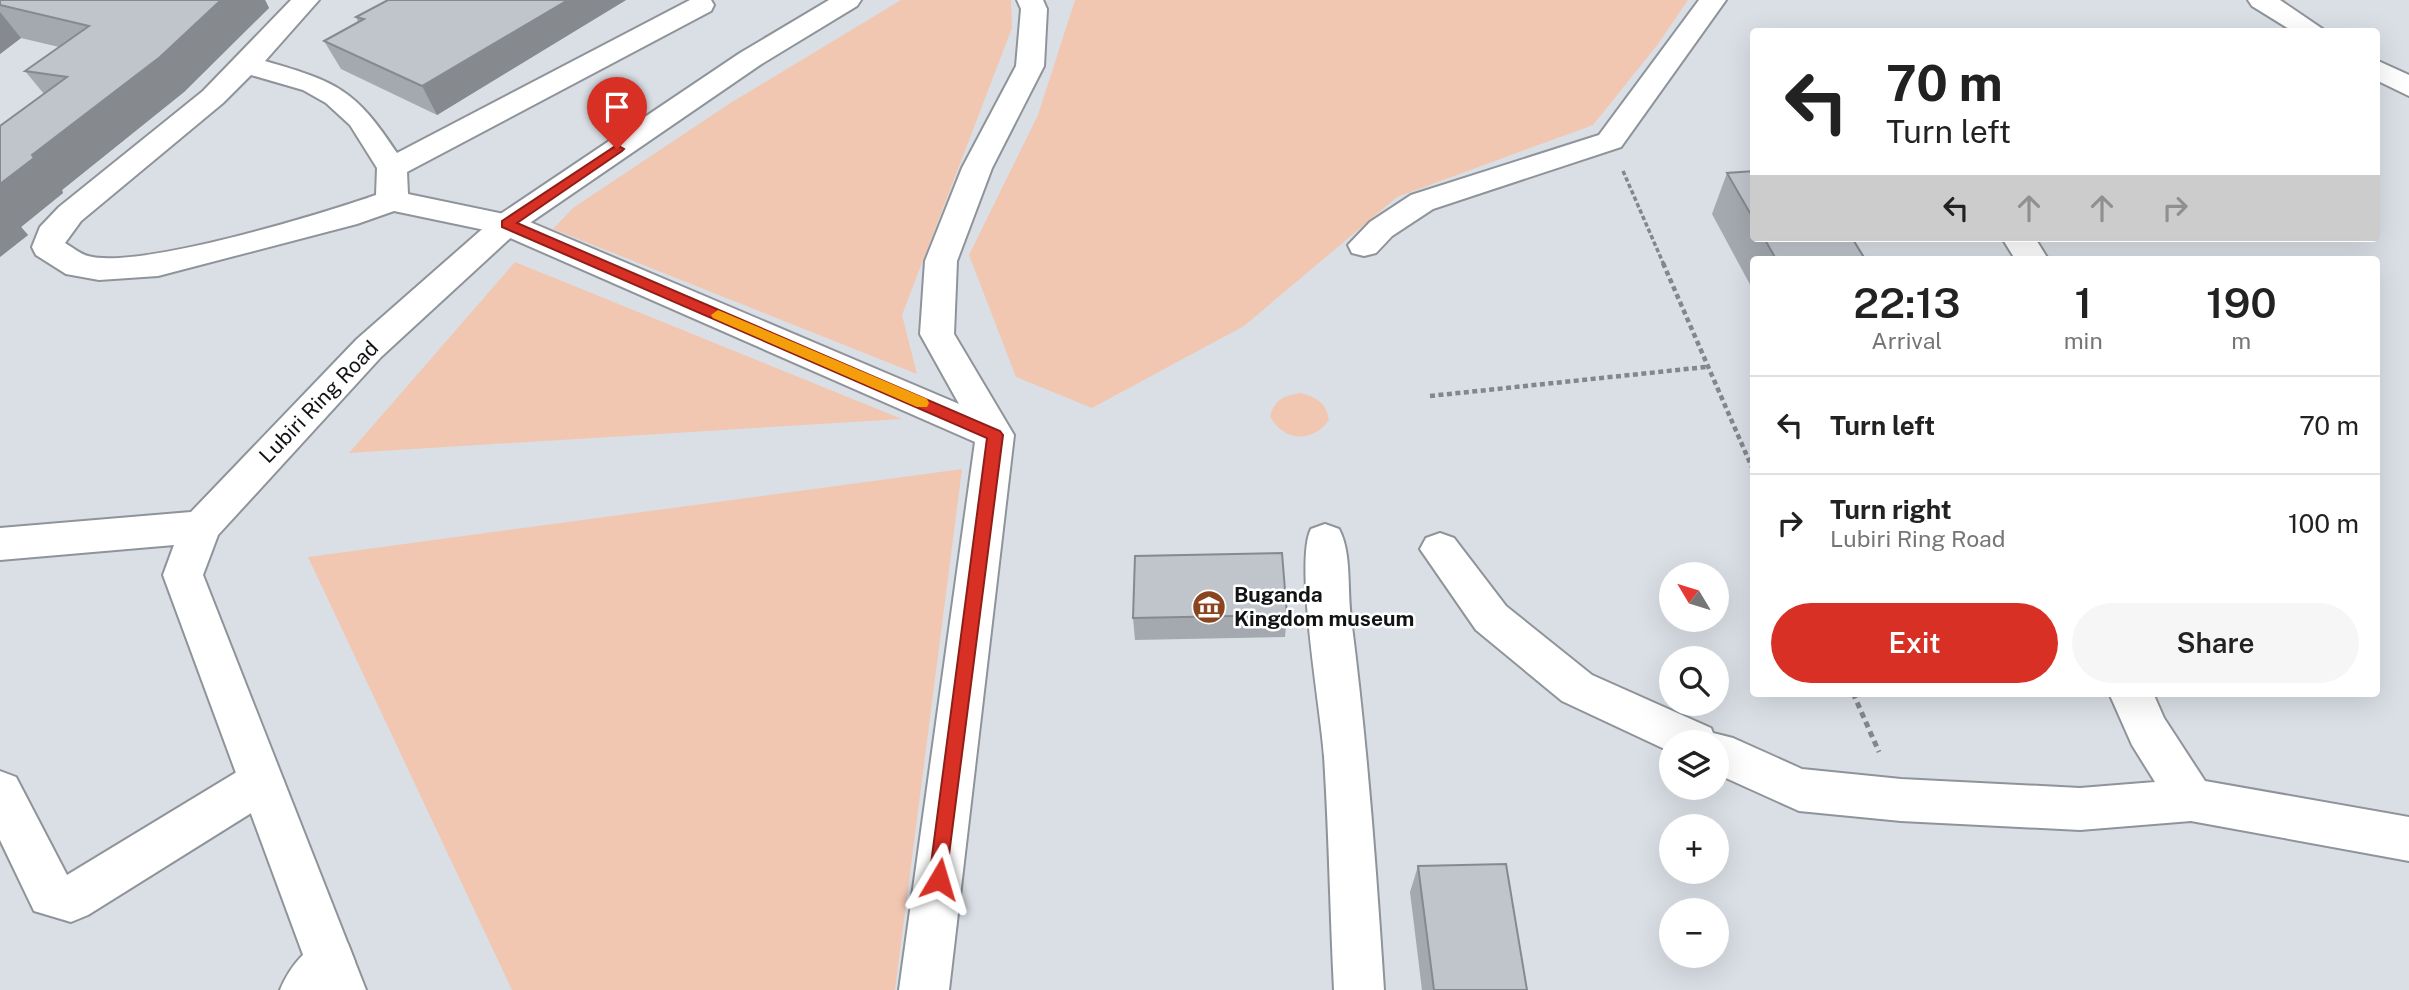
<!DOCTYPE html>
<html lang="en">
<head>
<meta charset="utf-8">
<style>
  :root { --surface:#fff; --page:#f6f6f6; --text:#222; --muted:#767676; --line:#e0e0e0; --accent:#d93025 }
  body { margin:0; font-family:"Public Sans",sans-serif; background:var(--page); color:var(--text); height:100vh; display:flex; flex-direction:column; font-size:26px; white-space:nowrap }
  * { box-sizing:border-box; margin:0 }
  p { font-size:23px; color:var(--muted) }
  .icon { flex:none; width:38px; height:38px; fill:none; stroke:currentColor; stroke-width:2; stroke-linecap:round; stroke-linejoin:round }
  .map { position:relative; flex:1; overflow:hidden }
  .details { position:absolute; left:1750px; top:256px; width:630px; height:441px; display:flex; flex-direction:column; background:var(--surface); border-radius:7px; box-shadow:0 7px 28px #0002 }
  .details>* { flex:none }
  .top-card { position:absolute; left:1750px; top:28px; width:630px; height:214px; border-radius:7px; box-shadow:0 7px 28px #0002; background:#fff; color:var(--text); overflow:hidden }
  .needle { width:46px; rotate:308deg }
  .controls { position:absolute; left:1659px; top:562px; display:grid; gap:14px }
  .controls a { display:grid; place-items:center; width:70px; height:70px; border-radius:50%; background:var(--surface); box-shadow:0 7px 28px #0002; font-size:35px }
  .pin { position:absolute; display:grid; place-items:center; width:60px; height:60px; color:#fff; margin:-72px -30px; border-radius:50% 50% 50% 0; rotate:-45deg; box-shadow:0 0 7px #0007 }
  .pin .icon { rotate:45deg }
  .me { position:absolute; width:77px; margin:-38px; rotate:7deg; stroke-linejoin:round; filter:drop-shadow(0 0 5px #0008) }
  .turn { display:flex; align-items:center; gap:24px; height:147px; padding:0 21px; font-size:32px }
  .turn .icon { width:91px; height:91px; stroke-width:2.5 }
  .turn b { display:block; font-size:49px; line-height:60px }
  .lanes { display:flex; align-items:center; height:66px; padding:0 21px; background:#0003; justify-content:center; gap:35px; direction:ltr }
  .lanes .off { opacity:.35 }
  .eta { display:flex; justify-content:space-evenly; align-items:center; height:119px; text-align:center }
  .eta b { font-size:42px; font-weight:600; line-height:49px }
  .primary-button { display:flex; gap:14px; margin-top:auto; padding:14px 21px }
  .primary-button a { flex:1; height:80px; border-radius:42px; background:var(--accent); color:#fff; font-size:28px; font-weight:600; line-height:80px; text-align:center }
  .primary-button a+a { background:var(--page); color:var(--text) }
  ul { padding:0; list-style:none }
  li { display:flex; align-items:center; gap:21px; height:98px; padding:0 21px; border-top:2px solid var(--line) }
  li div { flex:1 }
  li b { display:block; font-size:26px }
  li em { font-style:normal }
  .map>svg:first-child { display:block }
  .green { fill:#f1c7b2 }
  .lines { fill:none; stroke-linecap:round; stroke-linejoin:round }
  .minor-casing { stroke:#8e9499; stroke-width:4 }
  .major-casing { stroke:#8e9499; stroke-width:4 }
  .path-far2 { stroke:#82878b; stroke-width:3.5; stroke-dasharray:4.5 2.5; stroke-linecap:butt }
  .path-far1 { stroke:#82878b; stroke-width:4.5; stroke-dasharray:5 3.5; stroke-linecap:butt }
  .path { stroke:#82878b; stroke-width:5; stroke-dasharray:6 4.5; stroke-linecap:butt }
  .minor { fill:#fff; fill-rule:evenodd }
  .major { fill:#fff; fill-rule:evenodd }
  .wall { fill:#a4a9af }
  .shaded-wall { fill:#868a8e }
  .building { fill:#bfc5cb; stroke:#868a8e; stroke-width:2 }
  .route { fill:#d93025; stroke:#8d1f18; stroke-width:2 }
  .slow { fill:#f59e0b }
  .labels { text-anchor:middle; stroke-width:5; stroke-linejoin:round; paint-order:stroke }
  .street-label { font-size:21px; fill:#111315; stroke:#fff }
  .poi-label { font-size:21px; font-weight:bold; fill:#111315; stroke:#fff; text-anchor:start }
</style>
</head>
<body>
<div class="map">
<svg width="2409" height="990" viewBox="0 0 2409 990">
  <rect width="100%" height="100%" fill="#d9dfe5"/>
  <path class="green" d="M901,0H1011L1012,28L902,315L917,374L553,229L573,208L732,102Z
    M1075,0H1688L1658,44L1593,125L1397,197L1244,326L1092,408L1016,377L969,255L1038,115Z
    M515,262L902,419L349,453Z
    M1301,393C1317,398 1326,402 1329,420C1313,443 1283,442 1270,416C1275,399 1284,396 1301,393Z
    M962,469L895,990H512L308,557Z"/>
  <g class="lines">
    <g class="minor-casing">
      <path id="minor" d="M291,0H319L265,61C337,82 355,89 397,153L690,0H711L714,5L711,11L407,172L408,194L518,217L959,404L920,334L925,261L962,168L1016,66L1021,9L1017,0H1043L1047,9L1044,66L992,168L957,261L954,334L1014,435L949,990H899L975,442L499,233L394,211L357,224L158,276L99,280L66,274L36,255L32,247L40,227L59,207L203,91ZM251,75L303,90L326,103L350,125L377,168L376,195C322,214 138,270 88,256C80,254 72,247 65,243L81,221L223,103Z
        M1699,0H1726L1621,147L1433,209L1392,236L1376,253L1364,256L1352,253L1348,245L1370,222L1411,195L1599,135Z
        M2248,0H2280L2327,32H2294L2252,6Z
        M2376,60L2409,75V96L2376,80Z
        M2002,238H2035L2048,259H2015Z
        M1325,524L1339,529C1352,553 1347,590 1351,618C1367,742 1376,865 1384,990H1334C1330,912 1329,834 1324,756C1321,710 1294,562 1311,529Z
        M1440,533L1454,538L1506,606L1592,675L1711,728L1713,733L1733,738L1802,769L1901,779L2080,788L2155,782L2132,745L2109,693H2153L2164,718L2205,781L2409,817V861L2191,821L2080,830L1901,821L1799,811L1717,774V742H1671V752L1562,701L1476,630L1420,549L1426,538Z
        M261,761L277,767L284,782L277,797L88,915L71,922L34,911L0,840V771L16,777L67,875L245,767Z
        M330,937L348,944L355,962L348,980L338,990H280C290,966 306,947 330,937Z"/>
    </g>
    <g class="major-casing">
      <path id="major" d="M829,0H861L857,6L760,65L518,231L381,357L218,535L203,575L366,990H316L163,575L174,545L0,560V528L191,512L357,339L496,217L740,53Z"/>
    </g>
    <path class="path-far2" d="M1623,171L1664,265"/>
    <path class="path-far1" d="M1663,263L1754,472
      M1430,396L1706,367"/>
    <path class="path" d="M1853,693L1879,752"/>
    <use href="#minor" class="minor"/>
    <use href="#major" class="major"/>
  </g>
  <path class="wall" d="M0,0H265L269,8L184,92L62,190L63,193L21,227L28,235L0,257L44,94L25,71L59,47L21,38L0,54Z
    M388,0H626L437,115L341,69L324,41L358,22L356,17Z
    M1754,171V238H1852L1865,259H1754V292L1712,214L1727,173Z
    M1754,304V318L1750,311Z
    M1287,615L1285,637L1135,640L1133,618Z
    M1418,866L1527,990H1422L1410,892Z"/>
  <path class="shaded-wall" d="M221,0H265L269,8L184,92L62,190L63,193L21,227L28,235L0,257V184L32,155Z
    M568,0H626L437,115L422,86Z
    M0,12L21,38L0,54Z"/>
  <path class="building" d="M0,0H221L160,57L32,155L34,158L0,184V126L67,77L25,71L89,26L0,5Z
    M388,0H568L422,86L324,41L364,19L356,17Z
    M1754,171V220L1727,173Z
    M1764,238H1852L1865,259H1776Z
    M1282,553L1287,615L1133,618L1135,556Z
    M1506,864L1527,990H1434L1418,866Z"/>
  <path class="route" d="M617,145L624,149L622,151L517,223L1000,431L1003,435L945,886L939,888L932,886L929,879L987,438L502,227V221Z"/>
  <path class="slow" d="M718,310L927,399L929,403L927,407H917L713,318L711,315Z"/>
  <defs>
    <g id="museum-disc" transform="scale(1.75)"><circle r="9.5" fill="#8b451e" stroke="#fff"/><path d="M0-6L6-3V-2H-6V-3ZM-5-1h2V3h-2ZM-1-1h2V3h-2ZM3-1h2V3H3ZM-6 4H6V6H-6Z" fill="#fff"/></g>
  </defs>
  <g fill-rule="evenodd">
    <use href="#museum-disc" x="1209" y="607"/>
  </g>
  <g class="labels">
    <g class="street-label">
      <text transform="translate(319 402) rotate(-46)" y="7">Lubiri Ring Road</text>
    </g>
    <g class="poi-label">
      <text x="1234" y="602">Buganda<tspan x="1234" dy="24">Kingdom museum</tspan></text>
    </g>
  </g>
</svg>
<div class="controls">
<a><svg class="needle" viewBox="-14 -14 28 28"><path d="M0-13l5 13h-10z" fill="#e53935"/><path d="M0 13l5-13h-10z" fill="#767676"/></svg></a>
<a><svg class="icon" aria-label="search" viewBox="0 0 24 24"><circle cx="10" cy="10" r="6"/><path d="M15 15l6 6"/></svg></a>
<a><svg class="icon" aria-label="layers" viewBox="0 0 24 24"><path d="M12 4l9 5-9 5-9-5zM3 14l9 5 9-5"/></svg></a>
<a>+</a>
<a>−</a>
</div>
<div class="pin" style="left:617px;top:149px;background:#d93025"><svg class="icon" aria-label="arrive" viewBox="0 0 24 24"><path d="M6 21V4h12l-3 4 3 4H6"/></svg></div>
<svg class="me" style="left:939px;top:879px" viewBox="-20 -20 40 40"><path d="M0-17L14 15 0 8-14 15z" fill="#d93025" stroke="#fff" stroke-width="4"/></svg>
<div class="top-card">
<div class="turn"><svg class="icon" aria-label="left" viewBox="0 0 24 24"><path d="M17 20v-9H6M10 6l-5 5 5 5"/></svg><div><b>70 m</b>Turn left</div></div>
<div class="lanes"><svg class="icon" aria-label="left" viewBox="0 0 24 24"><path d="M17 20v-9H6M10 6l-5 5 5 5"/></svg><svg class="icon off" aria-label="ahead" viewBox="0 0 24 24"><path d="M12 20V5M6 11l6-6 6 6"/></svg><svg class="icon off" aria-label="ahead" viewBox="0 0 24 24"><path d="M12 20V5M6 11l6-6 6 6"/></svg><svg class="icon off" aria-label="right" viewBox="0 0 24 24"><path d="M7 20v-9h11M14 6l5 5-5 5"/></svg></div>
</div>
<section class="details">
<div class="eta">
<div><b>22:13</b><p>Arrival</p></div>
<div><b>1</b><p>min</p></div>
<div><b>190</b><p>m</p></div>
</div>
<ul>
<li><svg class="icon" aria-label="left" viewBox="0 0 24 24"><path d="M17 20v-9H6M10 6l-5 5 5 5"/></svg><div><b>Turn left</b></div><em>70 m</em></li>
<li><svg class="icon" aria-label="right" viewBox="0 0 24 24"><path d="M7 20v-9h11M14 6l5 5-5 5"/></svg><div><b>Turn right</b><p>Lubiri Ring Road</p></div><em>100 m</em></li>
</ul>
<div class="primary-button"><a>Exit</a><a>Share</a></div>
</section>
</div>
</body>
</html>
